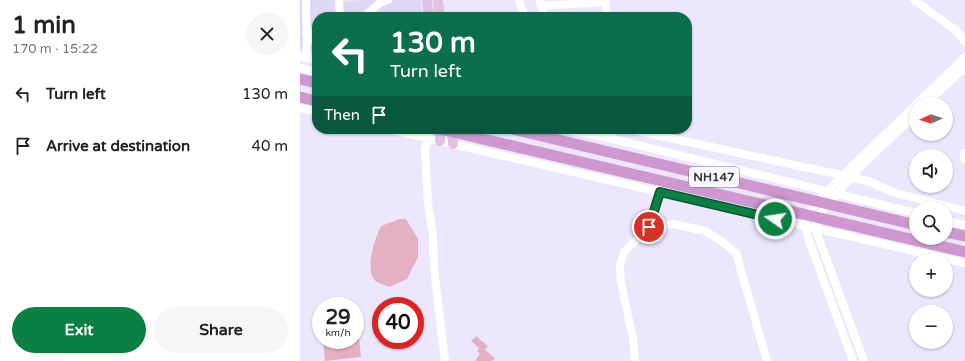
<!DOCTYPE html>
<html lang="en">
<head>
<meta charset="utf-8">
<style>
  :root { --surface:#fff; --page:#f6f6f6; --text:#222; --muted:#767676; --accent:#0b8043 }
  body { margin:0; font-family:"Varela Round",sans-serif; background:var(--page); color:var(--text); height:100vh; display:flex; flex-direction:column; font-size:15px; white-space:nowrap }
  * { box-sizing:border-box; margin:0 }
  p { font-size:13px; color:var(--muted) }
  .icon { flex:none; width:22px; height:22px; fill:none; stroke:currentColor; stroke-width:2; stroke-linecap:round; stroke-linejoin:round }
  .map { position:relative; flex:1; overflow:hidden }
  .panel { display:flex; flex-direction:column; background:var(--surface); width:300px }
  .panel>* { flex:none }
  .hud { position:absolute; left:12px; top:12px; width:380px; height:122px; border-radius:16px; box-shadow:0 1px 3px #0004; background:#0b6e4f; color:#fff; overflow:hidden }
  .needle { width:26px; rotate:267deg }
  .controls { position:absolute; left:609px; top:97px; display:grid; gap:8px }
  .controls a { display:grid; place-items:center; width:44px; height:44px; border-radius:50%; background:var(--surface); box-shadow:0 1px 3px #0004; font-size:20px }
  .speed { position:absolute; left:12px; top:297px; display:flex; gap:8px; font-size:20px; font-weight:700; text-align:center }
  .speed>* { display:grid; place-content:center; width:52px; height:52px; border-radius:50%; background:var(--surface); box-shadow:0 1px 3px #0004; line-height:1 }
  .speed small { font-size:10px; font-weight:400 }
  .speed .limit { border:6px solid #d22; background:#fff; color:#111 }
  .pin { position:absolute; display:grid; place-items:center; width:34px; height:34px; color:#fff; margin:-17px; border:2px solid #fff; border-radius:50%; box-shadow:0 1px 4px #0007 }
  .me { position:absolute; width:44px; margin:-22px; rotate:283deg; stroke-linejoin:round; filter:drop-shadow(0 0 3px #0008) }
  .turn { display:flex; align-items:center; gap:14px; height:84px; padding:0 12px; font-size:18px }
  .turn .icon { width:52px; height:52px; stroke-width:2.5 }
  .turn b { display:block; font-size:28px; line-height:34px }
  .then { display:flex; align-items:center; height:38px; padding:0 12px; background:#0003; gap:8px; font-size:15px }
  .round { display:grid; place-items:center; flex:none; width:42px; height:42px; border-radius:21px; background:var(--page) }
  .summary { display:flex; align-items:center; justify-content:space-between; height:68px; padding:0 12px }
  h1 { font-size:24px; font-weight:700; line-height:30px }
  .primary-button { display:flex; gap:8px; margin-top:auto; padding:8px 12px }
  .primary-button a { flex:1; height:46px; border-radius:24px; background:var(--accent); color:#fff; font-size:16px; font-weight:700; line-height:46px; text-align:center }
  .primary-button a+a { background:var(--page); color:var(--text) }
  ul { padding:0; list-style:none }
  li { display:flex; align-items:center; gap:12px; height:52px; padding:0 12px }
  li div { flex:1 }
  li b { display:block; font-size:15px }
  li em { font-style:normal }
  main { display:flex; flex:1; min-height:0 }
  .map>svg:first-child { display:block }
  .built { fill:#dfd8f4 }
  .green { fill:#e4b0c3 }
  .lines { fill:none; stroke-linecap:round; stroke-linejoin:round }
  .minor { stroke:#fff; stroke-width:8 }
  .major { stroke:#e2c1e2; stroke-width:10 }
  .highway { stroke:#ce97cf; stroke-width:11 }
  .route-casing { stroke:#07532c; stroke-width:10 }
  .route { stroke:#0b8043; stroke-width:7 }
  .labels { text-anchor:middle; stroke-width:4; stroke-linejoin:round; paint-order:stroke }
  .shield { fill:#f8f7fc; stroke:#716f77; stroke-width:1 }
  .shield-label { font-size:12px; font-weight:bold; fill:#37353e }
</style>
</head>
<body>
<main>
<section class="panel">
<div class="summary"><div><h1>1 min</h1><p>170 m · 15:22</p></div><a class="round"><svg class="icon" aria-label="close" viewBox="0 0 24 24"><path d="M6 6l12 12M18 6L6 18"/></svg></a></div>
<ul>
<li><svg class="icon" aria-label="left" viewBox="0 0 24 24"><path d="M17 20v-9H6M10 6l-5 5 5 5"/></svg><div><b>Turn left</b></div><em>130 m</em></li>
<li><svg class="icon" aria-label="arrive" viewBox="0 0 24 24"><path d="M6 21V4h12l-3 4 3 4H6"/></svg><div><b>Arrive at destination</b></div><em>40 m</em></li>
</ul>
<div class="primary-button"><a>Exit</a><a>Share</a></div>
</section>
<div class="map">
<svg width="665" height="361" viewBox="0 0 665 361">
  <rect width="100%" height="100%" fill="#ece7fd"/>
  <path class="built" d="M0,0H37L39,17H17V53L0,49Z
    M61,0H121L122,17H41L40,2Z"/>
  <path class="green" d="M100,219H106L118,239V257L107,279L89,287C86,285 80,284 77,282C63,272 75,239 81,226Z
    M176,336L188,346L185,350L195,358L192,361H175L180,354L177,351L179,348L171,341Z
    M59,338L61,357L25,361L23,342L55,340V339Z"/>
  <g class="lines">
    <path class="minor" d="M6,0L7,58
      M39,0L40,17
      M219,0L225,17
      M240,0L244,17
      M305,0L307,17
      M614,0L657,31L665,42
      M241,6L306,2
      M64,17L80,3L88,0
      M6,33L17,32
      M7,40H17
      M0,56L17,60
      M0,68L17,72
      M626,104L665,67
      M0,108L17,112
      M88,129L665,263
      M129,129L125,151L128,203L133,236L134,269L145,361
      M263,129L313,139L616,213
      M311,129L313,139
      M329,129L568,181L592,192L665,211
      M665,153L664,157L665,160
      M646,221L665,225
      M349,227L374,224L405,231L420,240L436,253L467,361
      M335,361L333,339L321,282L320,265L324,252L349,227L360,192L358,189
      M553,361L508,238L505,226L507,215L517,202L542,176L665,57
      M564,361L515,228L517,217L562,165L616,114"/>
    <path class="major" d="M127,0L129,17
      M138,0L140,17
      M140,129V141
      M152,129L153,144"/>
    <path class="highway" d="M0,79L17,83
      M0,97L17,101
      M140,129L665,252
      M212,129L616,225
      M646,232L665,236"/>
  </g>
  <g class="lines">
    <g class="route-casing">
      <path id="route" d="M349,227L360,192L475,219"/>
    </g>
    <use href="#route" class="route"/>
  </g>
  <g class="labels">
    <rect class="shield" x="389" y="167" width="50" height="20" rx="3"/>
    <g class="shield-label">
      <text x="414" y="181">NH147</text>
    </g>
  </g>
</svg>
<div class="controls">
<a><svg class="needle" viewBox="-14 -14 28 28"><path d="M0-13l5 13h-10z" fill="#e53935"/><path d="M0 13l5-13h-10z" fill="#767676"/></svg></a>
<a><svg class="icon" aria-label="sound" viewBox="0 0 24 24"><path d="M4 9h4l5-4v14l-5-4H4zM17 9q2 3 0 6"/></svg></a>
<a><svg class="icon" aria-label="search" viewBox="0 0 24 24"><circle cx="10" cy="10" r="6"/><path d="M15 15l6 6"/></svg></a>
<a>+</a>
<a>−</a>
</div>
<div class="speed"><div>29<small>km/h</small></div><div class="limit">40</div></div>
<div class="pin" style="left:349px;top:227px;background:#d93025"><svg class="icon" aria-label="arrive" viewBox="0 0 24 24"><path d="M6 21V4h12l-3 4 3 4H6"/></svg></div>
<svg class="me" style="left:475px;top:219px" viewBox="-20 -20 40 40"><circle r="17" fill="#0b8043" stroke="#fff" stroke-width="3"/><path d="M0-11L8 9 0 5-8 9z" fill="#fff"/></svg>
<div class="hud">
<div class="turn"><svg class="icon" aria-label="left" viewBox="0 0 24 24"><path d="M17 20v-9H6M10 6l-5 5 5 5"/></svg><div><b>130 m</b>Turn left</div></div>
<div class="then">Then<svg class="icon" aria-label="arrive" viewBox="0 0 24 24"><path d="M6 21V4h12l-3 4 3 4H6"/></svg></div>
</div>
</div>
</main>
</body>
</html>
